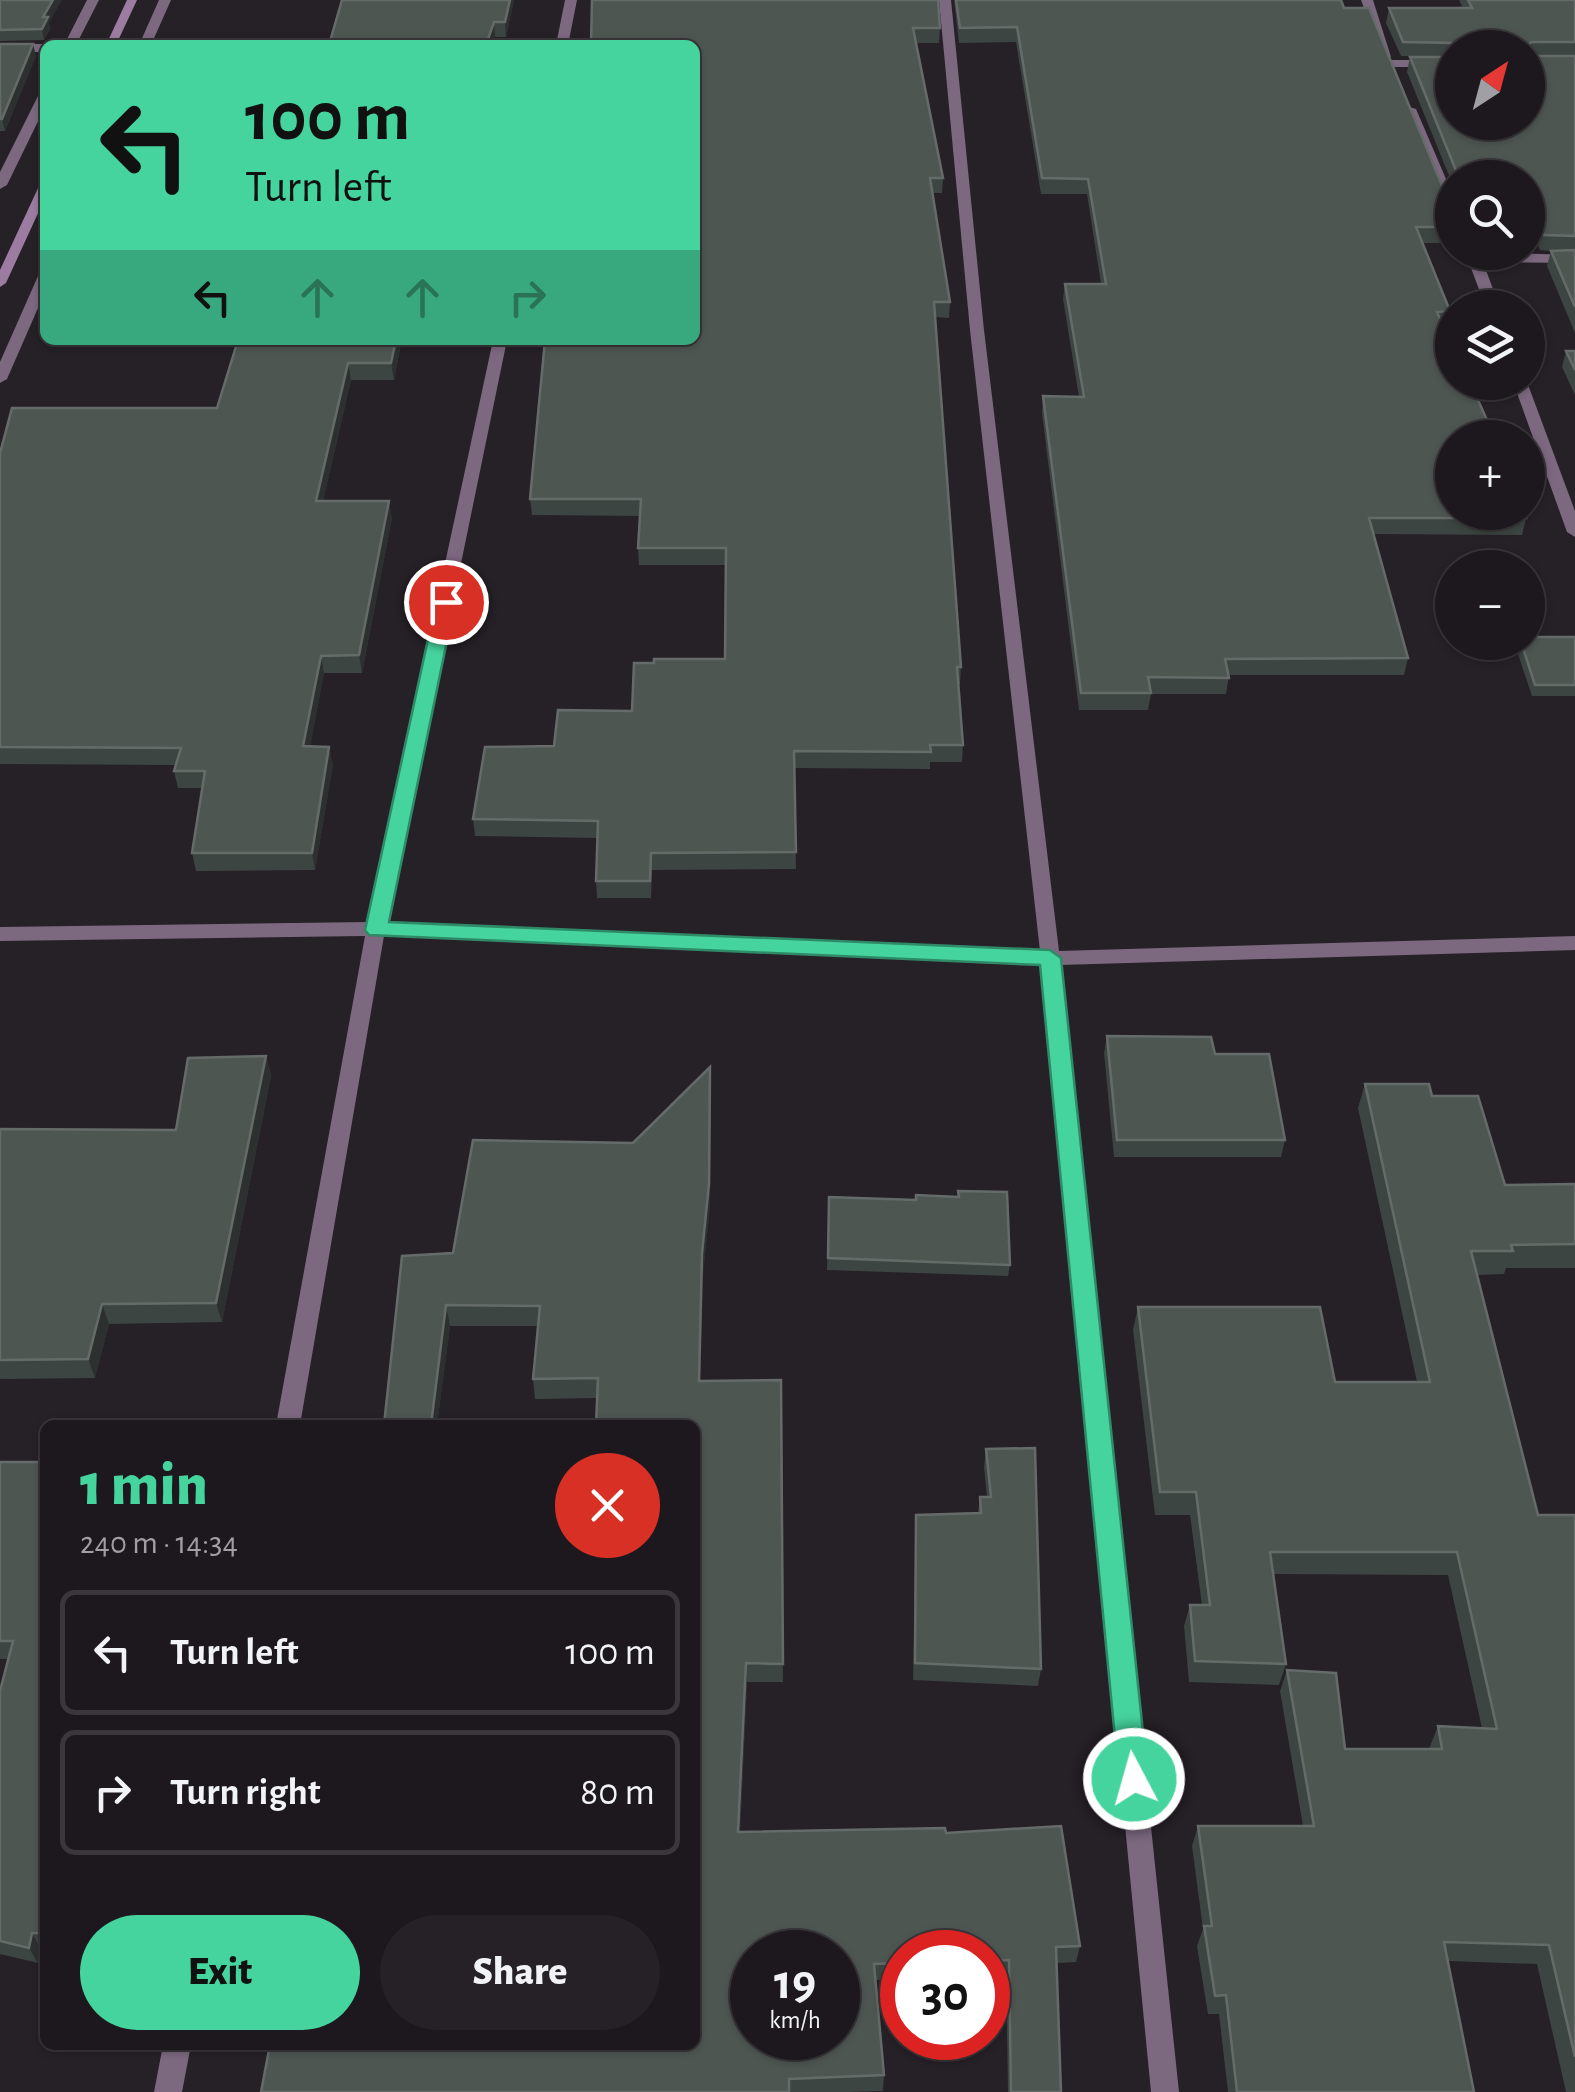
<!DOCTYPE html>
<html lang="en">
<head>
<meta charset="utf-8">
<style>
  :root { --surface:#1c181d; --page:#252126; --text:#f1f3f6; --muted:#a0a0a4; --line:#3a373b; --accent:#46d49e }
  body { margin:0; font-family:"Alegreya Sans",sans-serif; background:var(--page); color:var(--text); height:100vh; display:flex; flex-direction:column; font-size:38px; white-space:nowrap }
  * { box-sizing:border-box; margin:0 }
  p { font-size:32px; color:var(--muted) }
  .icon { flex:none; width:55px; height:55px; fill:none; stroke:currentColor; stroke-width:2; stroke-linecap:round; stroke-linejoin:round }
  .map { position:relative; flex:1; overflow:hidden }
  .details { position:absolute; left:40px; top:1420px; width:660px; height:630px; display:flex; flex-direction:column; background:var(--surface); border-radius:15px; box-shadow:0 2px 8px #0004,0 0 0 2px var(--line) }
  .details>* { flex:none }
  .top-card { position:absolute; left:40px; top:40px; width:660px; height:305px; border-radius:15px; box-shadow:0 2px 8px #0004,0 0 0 2px var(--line); background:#46d49e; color:#111; overflow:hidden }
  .needle { width:65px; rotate:36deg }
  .fabs { position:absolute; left:1435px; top:30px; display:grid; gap:20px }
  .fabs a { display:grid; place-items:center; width:110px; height:110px; border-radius:50%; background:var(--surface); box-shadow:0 2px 8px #0004,0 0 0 2px var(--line); font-size:50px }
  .speed { position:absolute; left:730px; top:1930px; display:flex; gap:20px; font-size:50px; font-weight:700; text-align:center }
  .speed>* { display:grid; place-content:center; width:130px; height:130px; border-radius:50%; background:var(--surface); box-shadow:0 2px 8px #0004,0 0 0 2px var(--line); line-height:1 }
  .speed small { font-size:25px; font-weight:400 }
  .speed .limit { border:15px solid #d22; background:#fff; color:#111 }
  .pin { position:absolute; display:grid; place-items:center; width:85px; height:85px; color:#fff; margin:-42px; border:5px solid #fff; border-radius:50%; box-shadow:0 2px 10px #0007 }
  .me { position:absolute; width:110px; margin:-55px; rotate:354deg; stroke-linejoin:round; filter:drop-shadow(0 0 8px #0008) }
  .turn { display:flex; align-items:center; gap:35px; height:210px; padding:0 40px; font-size:45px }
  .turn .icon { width:130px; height:130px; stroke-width:2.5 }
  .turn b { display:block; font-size:70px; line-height:85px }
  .lanes { display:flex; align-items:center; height:95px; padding:0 40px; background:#0003; justify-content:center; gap:50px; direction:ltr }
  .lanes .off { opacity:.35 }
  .round { display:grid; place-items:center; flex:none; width:105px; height:105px; border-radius:52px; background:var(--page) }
  .headline { display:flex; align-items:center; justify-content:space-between; height:170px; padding:0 40px }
  h1 { font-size:60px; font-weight:800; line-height:75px; color:var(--accent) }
  .action { display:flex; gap:20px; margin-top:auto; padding:20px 40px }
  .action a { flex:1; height:115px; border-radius:60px; background:var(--accent); color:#111; font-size:40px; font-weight:800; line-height:115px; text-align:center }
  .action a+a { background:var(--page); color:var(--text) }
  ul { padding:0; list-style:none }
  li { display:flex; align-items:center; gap:30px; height:125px; margin:0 20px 15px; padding:0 20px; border:5px solid var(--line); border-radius:15px }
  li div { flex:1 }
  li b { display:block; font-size:38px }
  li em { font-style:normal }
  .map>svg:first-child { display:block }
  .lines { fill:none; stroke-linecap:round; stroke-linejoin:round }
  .stream { fill:#9d7ca2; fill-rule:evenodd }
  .street { fill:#7c687f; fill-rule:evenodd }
  .wall { fill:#3c4541; fill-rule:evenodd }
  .shaded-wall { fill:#2c302f }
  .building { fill:#4e5652; stroke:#656b69; stroke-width:2.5; fill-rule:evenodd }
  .route { fill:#46d49e; stroke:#2e8a67; stroke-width:2.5 }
</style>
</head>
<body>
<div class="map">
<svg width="1575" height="2092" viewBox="0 0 1575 2092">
  <rect width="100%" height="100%" fill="#262027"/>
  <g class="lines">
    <path class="stream" d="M127,0H137L116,45H106Z
      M45,183V198L6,283L0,287V270L39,186Z"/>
    <path class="street" d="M87,0H99L76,45H64Z
      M159,0H171L151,45H139Z
      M565,0H577L568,45H556Z
      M939,0H951L984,330L1059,951L1575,936V950L1060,965L1179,2092H1151L1041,964L384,936L300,1425H276L365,936L0,941V927L368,922L493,340H507L387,923L1040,951L970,330Z
      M1361,0H1373L1391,57L1381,54Z
      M0,44H45L47,45L45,52H0Z
      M1390,60H1452V67H1386V61Z
      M45,90V107L7,185L0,189V172L39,94Z
      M1406,106L1416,109L1452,193V211L1445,207L1404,109Z
      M1465,252L1575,255V263L1483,262L1500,308H1486Z
      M45,272V292L7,379L0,383V362L38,276Z
      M1513,382H1527L1575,511V537L1567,532Z
      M163,2045H191L182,2092H154Z"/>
  </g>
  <path class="wall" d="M0,0L49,23L50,29L44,40L0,41Z
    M342,0H514L506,37H495L492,45H329Z
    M592,0L940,28L939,43H916L943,178L942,193H932L950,302L949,318L935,317L961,667L960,684H958L963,745L962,762H930V769L794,768L796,869L652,870L651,898H597L596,881L597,838L475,836L473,819L554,746L632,711L654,663L725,659L726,565H639L638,548L640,516L532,515L530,499L695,340V45Z
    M954,0H1341L1445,193L1452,197V243H1422L1450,311L1446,327H1444L1526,518L1522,535L1374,534L1408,658L1404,675H1229L1226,694H1151L1148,710H1079L1042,413L1043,396L1079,397L1063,299L1065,284H1101L1087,194H1041L1016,42L959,43Z
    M1459,0H1575V333L1547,266L1551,251L1540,250L1537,243H1528V178H1452V183L1407,72L1410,57H1442L1401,56L1386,23L1389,8H1463ZM1452,48H1528L1452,122Z
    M0,44L36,56L5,131H0Z
    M238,340H438L437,344H401L394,380H351L323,501L392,518L362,673H324L310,746L333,764L315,870L196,871L192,853L202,788H178L174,771L176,765L0,764V453L217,408Z
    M1566,351H1575V395L1562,367Z
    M1575,637V696H1532L1516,648L1517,642Z
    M1107,1036L1215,1054L1285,1140L1281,1157H1114L1104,1053Z
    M266,1056L271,1076L222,1322L109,1324L95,1378L0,1379V1129L176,1130Z
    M1365,1084L1432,1096L1505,1185L1575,1184V1268H1506L1504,1274L1477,1275L1538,1515H1575V2092H1566L1537,1964L1448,1961L1474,2092H1228L1219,2014H1208L1197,1946L1203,1929L1192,1846L1198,1826H1303L1280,1691L1287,1670L1345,1749H1429L1438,1726L1482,1728L1448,1575L1274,1574L1286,1664L1279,1685L1189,1682L1184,1626L1190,1605H1202L1190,1515H1155L1133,1330L1138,1307L1335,1382H1417L1358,1108Z
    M711,1088L710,1204L703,1275L700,1381L781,1380L783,1682H747L740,1832L946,1833L1080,1946L1076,1962L1057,1963L1061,2092H1008L1006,1977H988V1952H902V1979L876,1980L884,2075L883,2091L848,2092H261L695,2045V1425L597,1398L535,1399L533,1379L538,1326H450L437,1425H384L453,1253L633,1143Z
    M829,1197L916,1200L958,1197L1010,1265L1008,1276L827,1270Z
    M986,1449L1041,1669L1038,1686L913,1680L916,1515L978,1513L980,1497H987L984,1467Z
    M0,1462H45V1949H41L38,1963L0,1954V1691L8,1659H0Z"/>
  <path class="shaded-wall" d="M53,0H62L49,23L50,29L44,40L42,29L43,17Z
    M510,0H514L506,37L505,22Z
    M494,22L495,37L492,45H486Z
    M33,44L36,56L5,131L2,119Z
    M396,340H400L401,344L394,380L391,363Z
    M348,363L351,380L319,518L316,501Z
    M389,501L392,518L362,673L359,655Z
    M321,656L324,673L307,764L303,746Z
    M329,747L333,764L315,870L312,853Z
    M266,1056L271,1076L222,1322L216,1303Z
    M710,1067V1204L703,1275L700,1401L699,1381L702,1254Z
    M102,1304L109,1324L95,1378L88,1359Z
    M446,1305L450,1326L437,1425H431Z
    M746,1663L747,1682L739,1849L738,1832Z
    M32,1933L41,1949L38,1963L29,1948Z"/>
  <path class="building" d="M0,0H53L43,17H48L42,29L0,30Z
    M342,0H510L505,22H494L486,45H329Z
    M592,0H938L940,28H913L943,178H930L950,302H934L961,667H957L963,745H930L931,752L794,751L796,852L651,853L650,881H596L598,821L473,819L485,747L554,746L558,710L632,711L634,663H654V659H725L726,548H638L641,499H530L545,340H695V45H591Z
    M956,0H1341L1344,8H1369L1445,193L1452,197V227H1416L1450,311L1437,312L1452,345V382H1470L1495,438H1452V512H1524L1526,518H1369L1408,658L1225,659L1229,678L1148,677L1151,693H1081L1043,396L1084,397L1065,284H1106L1088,179L1042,178L1017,27L960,28Z
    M1468,0H1575V42H1531L1528,45L1531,56H1575V236L1544,235L1541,227H1528V178H1459L1410,57H1452V122H1528V48H1458L1455,43L1403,42L1389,8H1472Z
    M0,44H33L2,119H0Z
    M1575,250V307L1551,251Z
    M238,340H396L391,363H348L316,501H389L359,655L321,656L303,746L329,747L312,853H192L205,771H174L181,748L0,747V453L12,408H217Z
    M1566,351H1575V370Z
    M1528,637H1575V685H1535L1521,642H1528Z
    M1107,1036L1211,1037L1215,1054H1269L1285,1140H1117Z
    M266,1056L216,1303L102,1304L88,1359L0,1360V1129L176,1130L188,1058Z
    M710,1067L709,1184L702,1254L699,1381L781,1380L783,1664L746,1663L738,1832L945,1828L946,1833L1061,1826L1080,1946L1056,1947L1061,2092H1011L1009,1960L988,1961V1952H902V1963L874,1964L884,2075L789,2079V2092H261L269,2050L485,2045H695V1425H596L598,1378L533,1379L540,1306L446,1305L431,1425H384L402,1256L453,1253L473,1140L633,1143ZM752,1952H838V2038H752Z
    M1365,1084H1429L1432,1096H1478L1505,1185L1575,1184V1244L1511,1245L1513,1251H1471L1538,1515H1575V2057L1549,1945L1444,1942L1474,2092H1237L1226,1995L1215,1996L1204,1926H1212L1198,1826H1314L1287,1670L1336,1673L1345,1749H1442L1438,1726L1497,1729L1457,1552H1270L1286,1664L1195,1661L1190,1605H1210L1196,1492H1160L1138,1307H1320L1335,1382H1430Z
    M958,1191L1007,1192L1010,1265L828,1258L829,1197L916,1200V1195L959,1197Z
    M1035,1448L1041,1669L915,1663L916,1515L981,1513L980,1497H991L986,1449Z
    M0,1462H45V1933H32L29,1948L0,1941V1691L13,1641H0Z"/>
  <path class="route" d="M446,596L455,602L389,922L1050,950L1061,958L1148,1779L1144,1789L1134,1793L1123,1789L1119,1779L1040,965L369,935L365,930L436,602Z"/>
</svg>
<div class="fabs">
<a><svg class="needle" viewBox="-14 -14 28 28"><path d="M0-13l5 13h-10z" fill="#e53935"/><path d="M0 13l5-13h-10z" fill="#a0a0a4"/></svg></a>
<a><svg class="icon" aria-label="search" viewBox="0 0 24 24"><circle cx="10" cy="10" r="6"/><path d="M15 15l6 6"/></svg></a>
<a><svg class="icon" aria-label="layers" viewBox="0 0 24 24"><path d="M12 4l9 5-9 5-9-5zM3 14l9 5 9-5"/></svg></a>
<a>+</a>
<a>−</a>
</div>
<div class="speed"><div>19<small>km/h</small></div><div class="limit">30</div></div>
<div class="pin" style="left:446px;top:602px;background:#d93025"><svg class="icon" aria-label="arrive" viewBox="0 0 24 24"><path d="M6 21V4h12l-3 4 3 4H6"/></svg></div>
<svg class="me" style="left:1134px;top:1779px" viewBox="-20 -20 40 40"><circle r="17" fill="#46d49e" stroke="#fff" stroke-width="3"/><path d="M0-11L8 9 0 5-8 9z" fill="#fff"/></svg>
<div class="top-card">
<div class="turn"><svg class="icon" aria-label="left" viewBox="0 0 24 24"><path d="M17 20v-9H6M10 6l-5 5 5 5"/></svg><div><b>100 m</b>Turn left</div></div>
<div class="lanes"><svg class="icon" aria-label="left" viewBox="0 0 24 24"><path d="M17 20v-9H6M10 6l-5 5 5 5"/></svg><svg class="icon off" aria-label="ahead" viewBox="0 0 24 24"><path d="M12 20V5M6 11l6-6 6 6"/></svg><svg class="icon off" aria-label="ahead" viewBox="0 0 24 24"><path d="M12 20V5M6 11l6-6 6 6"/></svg><svg class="icon off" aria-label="right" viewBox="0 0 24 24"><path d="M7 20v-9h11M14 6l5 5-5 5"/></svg></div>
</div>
<section class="details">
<div class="headline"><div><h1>1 min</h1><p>240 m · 14:34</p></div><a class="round" style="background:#d93025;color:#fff"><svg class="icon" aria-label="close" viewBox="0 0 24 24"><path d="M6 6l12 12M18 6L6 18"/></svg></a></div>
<ul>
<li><svg class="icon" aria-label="left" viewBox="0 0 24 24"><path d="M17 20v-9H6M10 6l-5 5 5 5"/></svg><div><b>Turn left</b></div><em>100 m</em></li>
<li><svg class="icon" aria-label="right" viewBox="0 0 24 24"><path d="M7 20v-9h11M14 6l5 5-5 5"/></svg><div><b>Turn right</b></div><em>80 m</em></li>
</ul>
<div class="action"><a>Exit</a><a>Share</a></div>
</section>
</div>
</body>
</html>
